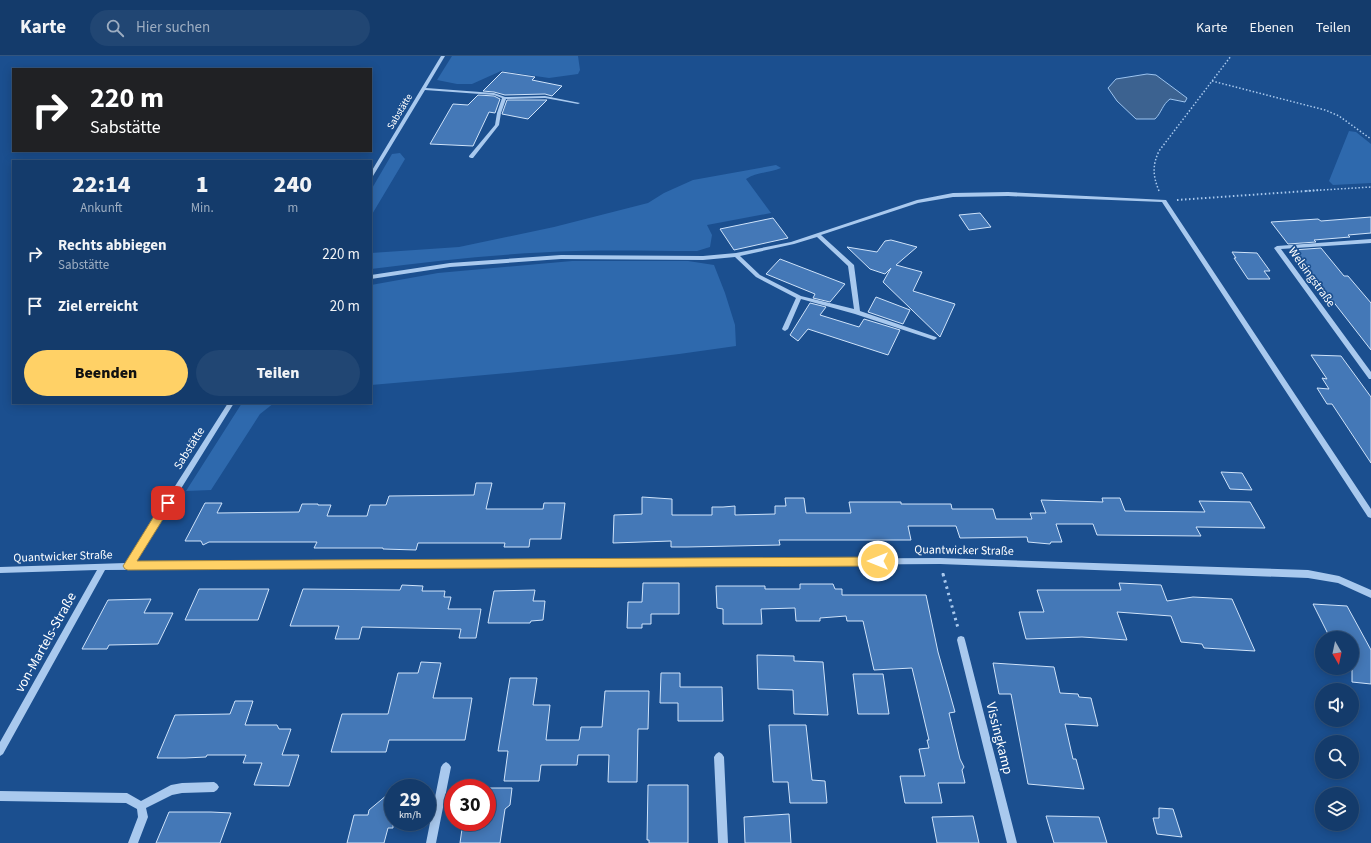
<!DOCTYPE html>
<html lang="de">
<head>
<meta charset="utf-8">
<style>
  :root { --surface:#143b6b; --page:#214673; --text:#f1f3f6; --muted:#9dadc1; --line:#33557e; --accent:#ffd166 }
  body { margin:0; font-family:"Source Sans 3",sans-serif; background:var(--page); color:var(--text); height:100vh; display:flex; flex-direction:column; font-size:15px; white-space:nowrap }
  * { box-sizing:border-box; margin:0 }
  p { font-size:13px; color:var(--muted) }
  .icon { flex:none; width:22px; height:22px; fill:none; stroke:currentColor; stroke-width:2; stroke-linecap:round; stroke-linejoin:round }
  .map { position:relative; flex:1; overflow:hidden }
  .details { position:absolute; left:12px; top:104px; width:360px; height:244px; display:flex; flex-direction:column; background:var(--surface); border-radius:0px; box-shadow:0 2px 10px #0003,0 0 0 1px var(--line) }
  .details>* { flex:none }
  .guide { position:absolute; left:12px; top:12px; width:360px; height:84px; border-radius:0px; box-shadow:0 2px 10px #0003,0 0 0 1px var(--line); background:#202124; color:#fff; overflow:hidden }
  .needle { width:26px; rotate:171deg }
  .controls { position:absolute; left:1315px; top:575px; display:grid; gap:8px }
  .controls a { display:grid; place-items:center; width:44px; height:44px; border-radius:50%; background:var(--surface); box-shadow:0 2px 10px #0003,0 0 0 1px var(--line); font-size:20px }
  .speed { position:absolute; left:384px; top:723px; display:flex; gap:8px; font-size:20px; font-weight:700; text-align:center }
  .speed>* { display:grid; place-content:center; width:52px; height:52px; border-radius:50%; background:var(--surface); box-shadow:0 2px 10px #0003,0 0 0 1px var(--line); line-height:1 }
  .speed small { font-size:10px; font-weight:400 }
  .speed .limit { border:6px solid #d22; background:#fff; color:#111 }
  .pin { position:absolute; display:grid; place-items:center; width:34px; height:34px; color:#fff; margin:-17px; border-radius:8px; box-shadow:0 2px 6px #0006 }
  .me { position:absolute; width:44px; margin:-22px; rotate:270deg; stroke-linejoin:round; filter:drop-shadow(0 0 3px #0008) }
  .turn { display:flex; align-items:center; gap:14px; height:84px; padding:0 12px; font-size:18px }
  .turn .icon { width:52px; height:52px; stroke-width:2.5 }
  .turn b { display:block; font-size:28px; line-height:34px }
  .eta { display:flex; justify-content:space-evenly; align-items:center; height:68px; text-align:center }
  .eta b { font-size:24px; font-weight:800; line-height:28px }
  .action { display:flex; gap:8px; margin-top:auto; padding:8px 12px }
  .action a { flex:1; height:46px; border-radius:24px; background:var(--accent); color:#111; font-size:16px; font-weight:800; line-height:46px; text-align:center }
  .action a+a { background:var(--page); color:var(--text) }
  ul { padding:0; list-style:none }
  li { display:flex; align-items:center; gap:12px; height:52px; padding:0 12px }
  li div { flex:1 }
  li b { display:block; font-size:15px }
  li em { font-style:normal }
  header { display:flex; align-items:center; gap:24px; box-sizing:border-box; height:56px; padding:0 20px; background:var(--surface); border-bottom:1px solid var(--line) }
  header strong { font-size:19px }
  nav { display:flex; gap:22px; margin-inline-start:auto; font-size:14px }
  .search { width:280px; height:36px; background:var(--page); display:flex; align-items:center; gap:10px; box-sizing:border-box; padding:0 14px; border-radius:22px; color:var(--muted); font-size:15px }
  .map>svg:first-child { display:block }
  .green { fill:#2e69ad }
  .water { fill:#3c6290; stroke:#9cc4f0 }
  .building { fill:#4478b7; stroke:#cfe3fa }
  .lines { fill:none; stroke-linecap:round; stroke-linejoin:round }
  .path-far3 { stroke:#a9c9ee; stroke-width:1.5; stroke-dasharray:1.5 2; stroke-linecap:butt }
  .path-far2 { stroke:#a9c9ee; stroke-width:2; stroke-dasharray:1.5 2.5; stroke-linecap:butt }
  .path-far1 { stroke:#a9c9ee; stroke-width:2.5; stroke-dasharray:2 3; stroke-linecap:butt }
  .path { stroke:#a9c9ee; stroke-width:3; stroke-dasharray:2.5 4; stroke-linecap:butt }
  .minor { fill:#a9c9ee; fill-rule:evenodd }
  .route { fill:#ffd166; stroke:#a68842 }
  .labels { text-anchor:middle; stroke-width:3.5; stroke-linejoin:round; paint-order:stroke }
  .far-street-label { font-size:10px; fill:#fff; stroke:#1b4f8f }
  .street-label { font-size:12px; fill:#fff; stroke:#1b4f8f }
  .near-street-label { font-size:14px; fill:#fff; stroke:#1b4f8f }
</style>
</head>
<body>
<header>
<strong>Karte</strong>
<div class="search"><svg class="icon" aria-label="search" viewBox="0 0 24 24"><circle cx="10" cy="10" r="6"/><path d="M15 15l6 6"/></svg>Hier suchen</div>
<nav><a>Karte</a><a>Ebenen</a><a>Teilen</a></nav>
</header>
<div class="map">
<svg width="1371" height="787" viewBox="0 0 1371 787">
  <rect width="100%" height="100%" fill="#1b4f8f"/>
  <path class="green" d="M452,0H578L580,14L578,18L549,22L501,15L472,28H457L437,24Z
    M1349,75L1356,76L1371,88V127L1333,129L1329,125Z
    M400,97L405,103L371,160V134L392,98Z
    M776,109L781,112C769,117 757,116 746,123L771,157L707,169L712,179L710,191L697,195C657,195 616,194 576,195C507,197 440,204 371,213V197L459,191L554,171L648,147L664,137L693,124Z
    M572,205H688L714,209L725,237L735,269L736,290C615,308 493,319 371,329V229L438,217Z
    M242,347H274L260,358L211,434L186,435Z"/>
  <path class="water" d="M1147,18L1156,19L1187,42L1185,46L1170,43C1162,49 1162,56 1155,63H1136L1117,45L1108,32L1116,23Z"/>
  <path class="building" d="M502,16L535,21L532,24L562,30L552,40L545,38L505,39L494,36L483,35Z
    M478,39L494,40L500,43L495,57L489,56L473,90L430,88L453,48L468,49Z
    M507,44H547L528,63L502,58Z
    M980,157L991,171L969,174L959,159Z
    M1371,161V177L1348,179L1350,181L1314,184L1316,186L1288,188L1271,166L1318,163L1321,165Z
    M773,162L788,182L734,194L720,173Z
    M891,184L917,191L896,209L922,216L913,235L955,248L940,281L883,226L891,212L885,218L870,213L847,191L877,196L885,185Z
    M1321,192L1344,220H1348L1371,247V294L1293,194Z
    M1232,196L1257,197L1270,215H1264L1270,223H1248L1234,202H1236Z
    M780,203L845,228L830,246L813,242L815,238L766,218Z
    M876,241L910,254L903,268L868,256Z
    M810,247L826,251L820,259L859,271L864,263L900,274L888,299L808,273L798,285L790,279Z
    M1311,299L1341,300L1371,341V407L1332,348H1327L1317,332L1329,333L1322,322L1327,323Z
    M1221,416L1242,417L1252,434L1230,433Z
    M476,427H492L486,453H543L544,447H565L561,483H530L529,491H504L505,487H418L416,494L383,493V492H314L317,486H209L203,489L201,485H185L205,447H222L217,457L299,456L302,448H318V449H331L327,460H367L370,449H386L389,440L474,439Z
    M642,441L672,443V459H712V451H723L735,450V459L775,458V450H786L785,442H804L806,457H851L849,446H901V448H951L952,453H993L996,463H1032L1030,457H1046L1041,444L1103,446L1102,442H1120L1125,455L1205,456L1199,445L1250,446L1265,472L1196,471L1201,480L1097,479L1093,468H1056L1062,486H1051L1050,488L1028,486L1027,481L960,482L956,470H908L911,484H779L780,489L687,491H671V485L613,487L614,459L642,458Z
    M643,527H679V558H651V568H642V572H627L628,546H642Z
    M1119,527L1161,529L1167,545L1193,541L1232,543L1255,595L1204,592L1202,588L1181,586L1171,560L1117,556L1127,584L1082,581L1026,583L1019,556H1044L1037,534H1121Z
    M800,528H833L835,533H842V539H926L938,596L955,656L949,657L960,703L964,711L962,714L965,727H938L942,747H905L900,720H925L919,693L929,692L927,684H929L912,612L874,614L863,565H847L846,560L820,562V565H796L795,552L761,553L762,568H723V553L717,552L716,530H765V533H800Z
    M402,529L423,530L422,535H445L444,541H451L448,553H481L476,582H459L461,573L362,571L359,583H335L339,570H290L303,533L400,534Z
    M199,533H269L258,564H185Z
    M535,534L533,545H545L543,564L531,565L530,567H488L494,535Z
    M151,543L144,557H173L158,588L109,589L107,593H82L108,544Z
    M1313,548L1347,550L1371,594V628L1352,626V582H1330Z
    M757,599L794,600V605L823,606L828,659L794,658L793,634L758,633Z
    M421,606L441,607L433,642H472L465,684H389L386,696H331L342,658H388L398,617H418Z
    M993,607L1054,611L1060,637L1078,638L1079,641L1091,642L1098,670L1065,668L1073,703H1076L1084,733L1028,728L1011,638H999Z
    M661,617H680V631H722L723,665H678V647H660Z
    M853,618H883L889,658H858Z
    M510,622H537L533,649H550L546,684H579L581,671H602L605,635H649L648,673H638L637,726H608L609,699H578L577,709H541L539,725H504L508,695H498Z
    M235,645H253L245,669H277L279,673H291L282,699H299L289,730L254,729L262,707H243L246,699H207L206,701L185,702H157L175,659L230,658Z
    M769,669H806L812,724L825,725L827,747H790L788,726H773Z
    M648,729H688V787H649V784H647Z
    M487,732H512L510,749L505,753L500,787H460L463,766H487Z
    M393,734V772H388L384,787H347L354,759H368L369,754Z
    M1159,752L1173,753L1182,781L1157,778L1153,762H1159Z
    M169,756H211L231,757L220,787H156Z
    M789,758L791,787H745L744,761Z
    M973,760L979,787H937L932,761Z
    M1046,760L1099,761L1107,787H1054Z"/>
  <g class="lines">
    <path class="path-far3" d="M1212,25L1325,54L1339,60L1371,83
      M1159,135C1153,120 1152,110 1159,95L1231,0
      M1306,135L1371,131"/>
    <path class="path-far2" d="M1177,144L1321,134"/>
    <path class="path-far1" d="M943,517V519"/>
    <path class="path" d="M943,518L958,572"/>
    <path class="minor" d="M441,0H445L426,32L494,37L505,41L545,40L580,47L578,48L545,42L506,43L501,57L499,69L473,102H471L469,101V100L495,69L497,57L502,42L494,39L425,34L373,120L371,121V116Z
      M1008,136L1166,144L1371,453V462L1368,461L1162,146L1008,140L953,141L918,147L821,179L854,209L860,255L936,281L937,282L934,284L855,258L801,243L788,273L785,275L783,274L782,273L796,242L756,221L735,201L703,204L561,203L450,211L371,223V219L450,207L561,199L703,200L736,197L791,186L917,144L953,137ZM817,181L848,210L854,253L801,240L760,219L740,200L794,188Z
      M1371,183V187L1281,193L1371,316V323H1369L1274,192L1277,190Z
      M228,347H234L135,507L940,502L1308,514L1339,520L1371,534V542L1338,527L1308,522L940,508L105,514L3,698L0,700V686L97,514L0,517V511L126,507Z
      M961,580L964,581L965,584L1017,787H1007L957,584L958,581Z
      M719,696L722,698L724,701L728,787H718L714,701L716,698Z
      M446,706L449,708L451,711L436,787H426L441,711L443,708Z
      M214,726L217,728L219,731L217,734L214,736L182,737L172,739L146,752L148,761L138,787H128L138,761L137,753L126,747L0,745V735L127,737L141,745L171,729L182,727Z"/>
  </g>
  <path class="route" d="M168,443L171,444L173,447L137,505L878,501L881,502L883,505L881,508L878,510L128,514L125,513L123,510L125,507L164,444Z"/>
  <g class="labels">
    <g class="far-street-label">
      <text transform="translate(399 55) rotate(-59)" y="4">Sabstätte</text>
    </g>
    <g class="street-label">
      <text transform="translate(1312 221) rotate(54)" y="4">Welsingstraße</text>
      <text transform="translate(189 392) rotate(-58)" y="4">Sabstätte</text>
      <text transform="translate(964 494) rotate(1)" y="4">Quantwicker Straße</text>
      <text transform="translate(63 500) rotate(-2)" y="4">Quantwicker Straße</text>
    </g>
    <g class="near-street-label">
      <text transform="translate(45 586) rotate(-61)" y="5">von-Martels-Straße</text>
      <text transform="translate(1000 682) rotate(76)" y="5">Vissingkamp</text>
    </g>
  </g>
</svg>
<div class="controls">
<a><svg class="needle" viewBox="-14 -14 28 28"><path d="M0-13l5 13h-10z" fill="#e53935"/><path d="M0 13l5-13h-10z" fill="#9dadc1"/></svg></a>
<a><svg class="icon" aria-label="sound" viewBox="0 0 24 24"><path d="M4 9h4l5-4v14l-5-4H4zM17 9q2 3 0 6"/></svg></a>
<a><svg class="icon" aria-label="search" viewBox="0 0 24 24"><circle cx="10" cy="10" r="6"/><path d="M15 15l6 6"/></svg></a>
<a><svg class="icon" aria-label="layers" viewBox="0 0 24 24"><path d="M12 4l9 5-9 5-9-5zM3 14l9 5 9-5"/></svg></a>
</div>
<div class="speed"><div>29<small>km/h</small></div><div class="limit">30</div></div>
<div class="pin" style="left:168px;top:447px;background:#d93025"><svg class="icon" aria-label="arrive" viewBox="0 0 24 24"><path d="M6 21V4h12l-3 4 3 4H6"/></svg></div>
<svg class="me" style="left:878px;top:505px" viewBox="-20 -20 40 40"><circle r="17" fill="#ffd166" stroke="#fff" stroke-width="3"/><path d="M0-11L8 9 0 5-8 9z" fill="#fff"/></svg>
<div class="guide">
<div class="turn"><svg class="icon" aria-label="right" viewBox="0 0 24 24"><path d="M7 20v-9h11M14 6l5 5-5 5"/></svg><div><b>220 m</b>Sabstätte</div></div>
</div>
<section class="details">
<div class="eta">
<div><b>22:14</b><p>Ankunft</p></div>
<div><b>1</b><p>Min.</p></div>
<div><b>240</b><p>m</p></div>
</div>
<ul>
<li><svg class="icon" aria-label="right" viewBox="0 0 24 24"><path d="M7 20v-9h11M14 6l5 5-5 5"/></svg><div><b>Rechts abbiegen</b><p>Sabstätte</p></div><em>220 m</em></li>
<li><svg class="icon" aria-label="arrive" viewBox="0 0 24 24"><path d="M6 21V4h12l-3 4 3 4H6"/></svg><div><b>Ziel erreicht</b></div><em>20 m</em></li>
</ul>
<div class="action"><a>Beenden</a><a>Teilen</a></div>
</section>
</div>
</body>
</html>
